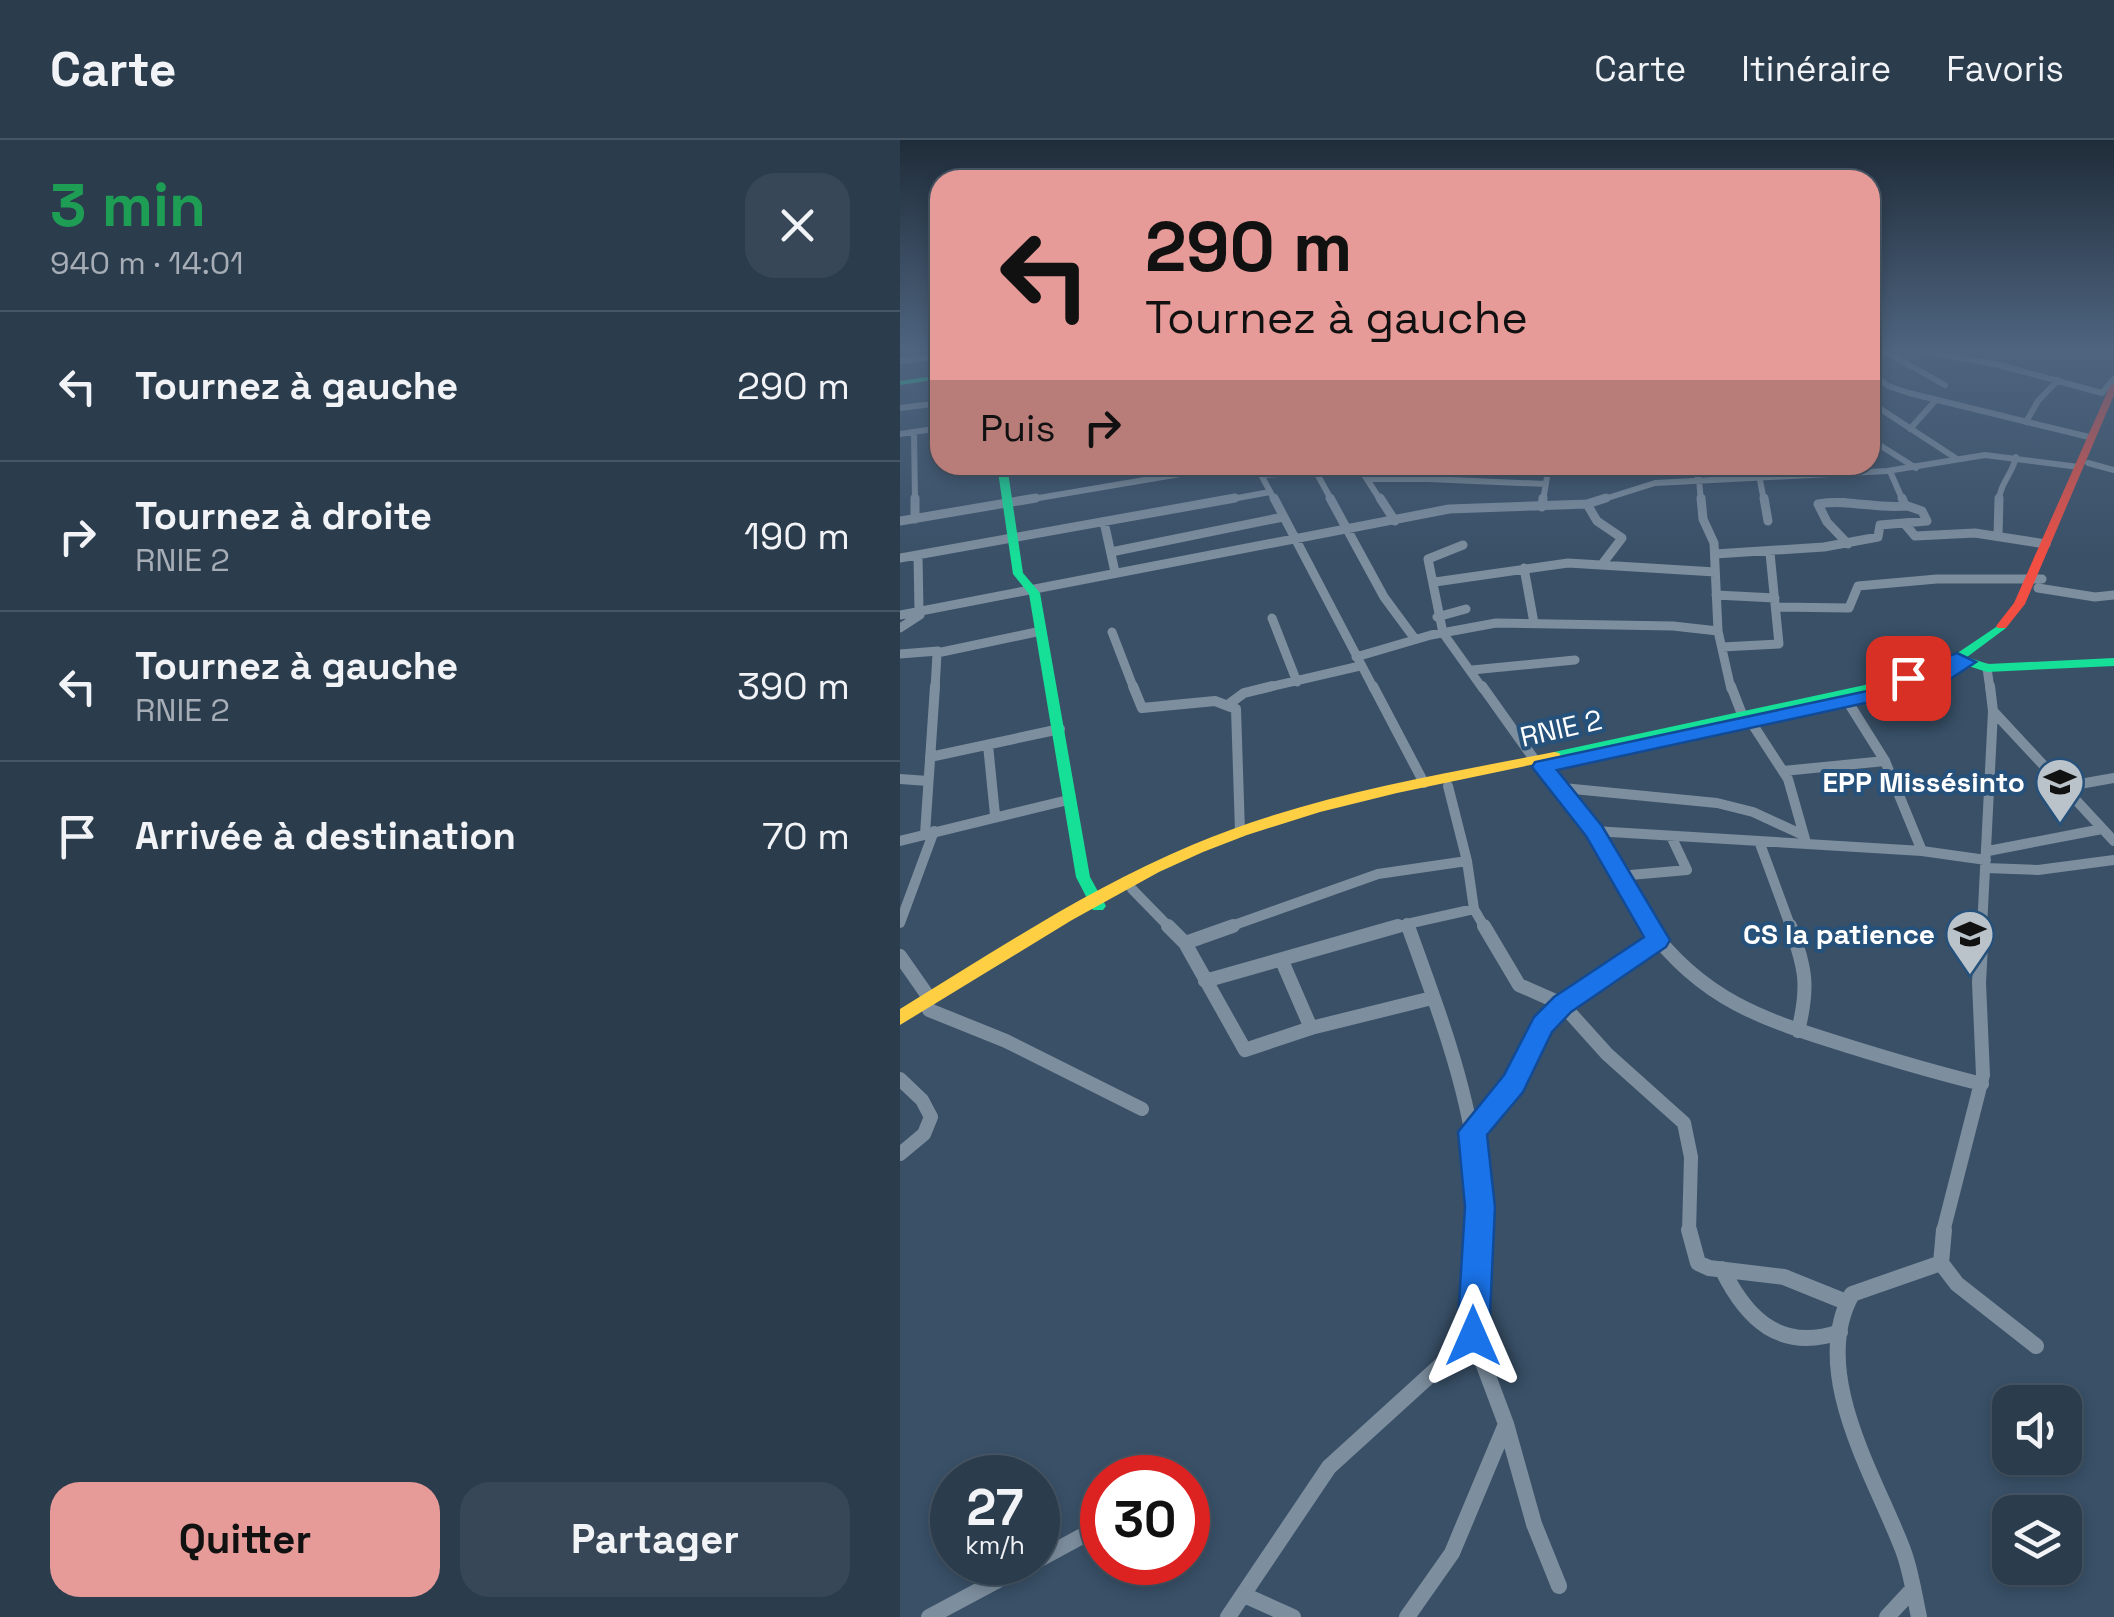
<!DOCTYPE html>
<html lang="fr">
<head>
<meta charset="utf-8">
<style>
  :root { --surface:#2b3c4d; --page:#374757; --text:#f1f3f6; --muted:#a6adb6; --line:#475665; --accent:#e69b98 }
  body { margin:0; font-family:"Space Grotesk",sans-serif; background:var(--page); color:var(--text); height:100vh; display:flex; flex-direction:column; font-size:38px; white-space:nowrap }
  * { box-sizing:border-box; margin:0 }
  p { font-size:32px; color:var(--muted) }
  .icon { flex:none; width:55px; height:55px; fill:none; stroke:currentColor; stroke-width:2; stroke-linecap:round; stroke-linejoin:round }
  .map { position:relative; flex:1; overflow:hidden }
  .side { display:flex; flex-direction:column; background:var(--surface); width:900px }
  .side>* { flex:none }
  .banner { position:absolute; left:30px; top:30px; width:950px; height:305px; border-radius:30px; box-shadow:0 5px 15px #0003,0 0 0 2px var(--line); background:#e69b98; color:#111; overflow:hidden }
  .tools { position:absolute; left:1092px; top:1245px; display:grid; gap:20px }
  .tools a { display:grid; place-items:center; width:90px; height:90px; border-radius:20px; background:var(--surface); box-shadow:0 5px 15px #0003,0 0 0 2px var(--line); font-size:50px }
  .speed { position:absolute; left:30px; top:1315px; display:flex; gap:20px; font-size:50px; font-weight:700; text-align:center }
  .speed>* { display:grid; place-content:center; width:130px; height:130px; border-radius:50%; background:var(--surface); box-shadow:0 5px 15px #0003,0 0 0 2px var(--line); line-height:1 }
  .speed small { font-size:25px; font-weight:400 }
  .speed .limit { border:15px solid #d22; background:#fff; color:#111 }
  .pin { position:absolute; display:grid; place-items:center; width:85px; height:85px; color:#fff; margin:-42px; border-radius:20px; box-shadow:0 5px 15px #0006 }
  .me { position:absolute; width:110px; margin:-55px; rotate:0deg; stroke-linejoin:round; filter:drop-shadow(0 0 8px #0008) }
  .turn { display:flex; align-items:center; gap:35px; height:210px; padding:0 50px; font-size:45px }
  .turn .icon { width:130px; height:130px; stroke-width:2.5 }
  .turn b { display:block; font-size:70px; line-height:85px }
  .then { display:flex; align-items:center; height:95px; padding:0 50px; background:#0003; gap:20px; font-size:38px }
  .round { display:grid; place-items:center; flex:none; width:105px; height:105px; border-radius:30px; background:var(--page) }
  .headline { display:flex; align-items:center; justify-content:space-between; height:170px; padding:0 50px }
  h1 { font-size:60px; font-weight:800; line-height:75px; color:#1e9e55 }
  .button { display:flex; gap:20px; margin-top:auto; padding:20px 50px }
  .button a { flex:1; height:115px; border-radius:30px; background:var(--accent); color:#111; font-size:40px; font-weight:800; line-height:115px; text-align:center }
  .button a+a { background:var(--page); color:var(--text) }
  ul { padding:0; list-style:none }
  li { display:flex; align-items:center; gap:30px; height:150px; padding:0 50px; border-top:2px solid var(--line) }
  li div { flex:1 }
  li b { display:block; font-size:38px }
  li em { font-style:normal }
  header { display:flex; align-items:center; gap:60px; box-sizing:border-box; height:140px; padding:0 50px; background:var(--surface); border-bottom:2px solid var(--line) }
  header strong { font-size:48px }
  nav { display:flex; gap:55px; margin-inline-start:auto; font-size:35px }
  main { display:flex; flex:1; min-height:0 }
  .map>svg:first-child { display:block }
  .lines { fill:none; stroke-linecap:round; stroke-linejoin:round }
  .street-far4 { stroke:#7d8e9e; stroke-width:6 }
  .street-far3 { stroke:#7d8e9e; stroke-width:9 }
  .street-far2 { stroke:#7d8e9e; stroke-width:10 }
  .street-far1 { stroke:#7d8e9e; stroke-width:14 }
  .street { stroke:#7d8e9e; stroke-width:16 }
  .fast { fill:#16e098; fill-rule:evenodd }
  .slow { fill:#ffcf43; fill-rule:evenodd }
  .jam { fill:#f24e42; fill-rule:evenodd }
  .route { fill:#1a73e8; stroke:#114b97; stroke-width:2.5 }
  .labels { text-anchor:middle; stroke-width:8; stroke-linejoin:round; paint-order:stroke }
  .street-label { font-size:28px; fill:#fff; stroke:#26517a }
  .poi-label { font-size:28px; font-weight:bold; fill:#fff; stroke:#26517a; text-anchor:end }
</style>
</head>
<body>
<header>
<strong>Carte</strong>
<nav><a>Carte</a><a>Itinéraire</a><a>Favoris</a></nav>
</header>
<main>
<section class="side">
<div class="headline"><div><h1>3 min</h1><p>940 m · 14:01</p></div><a class="round"><svg class="icon" aria-label="close" viewBox="0 0 24 24"><path d="M6 6l12 12M18 6L6 18"/></svg></a></div>
<ul>
<li><svg class="icon" aria-label="left" viewBox="0 0 24 24"><path d="M17 20v-9H6M10 6l-5 5 5 5"/></svg><div><b>Tournez à gauche</b></div><em>290 m</em></li>
<li><svg class="icon" aria-label="right" viewBox="0 0 24 24"><path d="M7 20v-9h11M14 6l5 5-5 5"/></svg><div><b>Tournez à droite</b><p>RNIE 2</p></div><em>190 m</em></li>
<li><svg class="icon" aria-label="left" viewBox="0 0 24 24"><path d="M17 20v-9H6M10 6l-5 5 5 5"/></svg><div><b>Tournez à gauche</b><p>RNIE 2</p></div><em>390 m</em></li>
<li><svg class="icon" aria-label="arrive" viewBox="0 0 24 24"><path d="M6 21V4h12l-3 4 3 4H6"/></svg><div><b>Arrivée à destination</b></div><em>70 m</em></li>
</ul>
<div class="button"><a>Quitter</a><a>Partager</a></div>
</section>
<div class="map">
<svg width="1214" height="1477" viewBox="0 0 1214 1477">
  <rect width="100%" height="100%" fill="#395067"/>
  <g class="lines">
    <path class="street-far4" d="M984,211L1045,245
      M1025,211L1099,225L1202,253L1214,239
      M0,221L40,216
      M970,232L988,246L1009,253L1189,297
      M970,262L1057,319
      M0,268L40,263
      M1126,282L1138,261L1158,240
      M1010,289L1035,261
      M14,292L15,361
      M0,294L40,288
      M970,299L1016,328
      M1188,323L1214,330
      M356,325L375,361
      M536,325L528,339L646,344
      M792,325L799,340L801,361
      M103,331L143,325
      M990,331L1003,361
      M416,332L432,361
      M362,335L461,330L481,361
      M469,339H528
      M860,340L864,361
      M121,361L333,325
      M321,361L370,352
      M643,361L649,325
      M698,361L755,343L987,331L1085,315L1179,327
      M938,361H945
      M1099,361C1099,345 1113,333 1116,317"/>
    <path class="street-far3" d="M15,358V379
      M374,358L474,549
      M430,358L484,457L515,499
      M480,358L495,381
      M801,358L803,379L814,403L818,491L831,549
      M864,358L868,381
      M687,364L697,381L722,398L703,423
      M642,367L643,358
      M0,381L136,358
      M204,382L215,432
      M1004,383L1015,396L1075,393L1146,404
      M1098,396L1099,358
      M948,404L927,382L918,364C950,359 974,369 1007,366
      M563,405L528,419L543,493L583,549
      M211,412L383,377
      M815,414L924,407L978,397L980,385L1027,381L1022,371L1005,365L1002,358
      M18,415L19,472
      M0,418L335,358
      M624,428L634,483
      M535,442L668,423L815,432
      M1138,448L1195,457L1214,455
      M816,455L875,458
      M876,467L949,468L958,446L1037,439H1142
      M0,475L549,369L687,364L706,358
      M537,477L566,469
      M372,478L397,542
      M0,488L20,475
      M212,492L234,549
      M822,507L879,504L870,413
      M0,514L38,511
      M456,517L531,495L596,483L773,486L818,491
      M1087,528L1090,549
      M572,530L675,520
      M35,549L37,513L141,491
      M361,549L460,526"/>
    <path class="street-far2" d="M233,546L242,568L315,561L336,569L340,692
      M473,546L524,643
      M582,546L634,619
      M831,546L843,577
      M1090,546L1093,571L1214,701
      M948,562L985,621L1022,711L1086,720
      M329,564L344,553L372,546
      M851,582L888,639L905,699
      M88,605L95,675
      M30,617L160,589
      M642,627L675,667L750,788
      M883,631L985,621
      M0,639L28,641
      M548,646L567,721L574,769L585,788
      M1163,647L1214,638
      M663,648L817,663L853,672L903,695
      M694,691L1022,711
      M25,694L35,546
      M0,701L168,660
      M859,701L891,788
      M1088,711L1202,689
      M1086,728L1138,730L1214,720
      M719,736L787,730L771,696
      M232,749L270,788
      M0,783L34,691
      M507,783L509,788
      M326,788L478,734L567,721
      M489,788L574,769
      M1082,788L1093,571"/>
    <path class="street-far1" d="M268,786L285,803L345,910L411,888L532,858
      M508,786C543,884 584,986 579,1092
      M584,786L619,845L662,864L707,914L784,983L791,1017L789,1092
      M748,786C802,860 864,880 948,906C993,920 1037,933 1082,944
      M890,786C906,828 909,847 898,891
      M285,803L333,786
      M0,816L30,859
      M382,821L411,888
      M305,841L498,786
      M29,870L106,901L242,969
      M0,939L22,960L31,977L24,994L0,1014
      M572,992L614,944L643,884L662,864L757,800
      M1043,1092L1083,935L1079,843L1082,786"/>
    <path class="street" d="M579,1090L573,1196L606,1284L634,1384L659,1446
      M789,1090L798,1123L809,1128L884,1137L946,1162
      M1044,1090L1041,1123L1057,1144L1136,1206
      M822,1129C847,1180 881,1212 940,1192
      M138,1420L197,1388
      M344,1455L393,1477
      M29,1477L132,1422
      M328,1477L429,1327L573,1196
      M507,1477L552,1413L606,1284
      M987,1477L1013,1449
      M1019,1477C1014,1454 1011,1431 1003,1410C976,1338 908,1232 952,1154L1041,1123"/>
    <path class="fast" d="M40,235V239L0,245V241Z
      M97,325H107L123,433L140,453L190,737L206,766L203,770H193L176,737L129,454L113,434Z
      M1102,483L1106,484V488L1067,517L1088,524L1214,518V526L1087,532L1056,522L991,547L654,620L647,616L654,612L988,540L1059,512Z"/>
    <path class="slow" d="M654,612L659,613L661,616L659,619L497,653L420,672L347,695L303,712L259,732L172,780L0,885V869C95,811 189,748 292,705C407,656 532,636 654,612Z"/>
    <path class="jam" d="M1214,244V255L1125,464L1106,488H1098L1096,486L1114,463L1210,246Z"/>
  </g>
  <linearGradient id="sky" x2="0" y2="1"><stop stop-color="#1f2c39"/><stop offset="0.5" stop-color="#4e647f"/><stop offset="1" stop-color="#4e647f" stop-opacity="0"/></linearGradient>
  <rect width="1214" height="418" fill="url(#sky)"/>
  <path class="route" d="M1057,513L1076,522L1047,541L1011,553L657,630L702,686L770,800L766,807L671,872L652,892L623,952L587,995L595,1067L589,1196L585,1207L573,1212L562,1207L557,1196L565,1067L558,992L604,935L634,877L654,857L744,797L686,696L632,627L635,622L1000,544L1004,543L999,538L1001,534Z"/>
  <defs>
    <g id="school-pin" transform="scale(2.5)"><path d="M0 17L-7.5 6A9.5 9.5 0 1 1 7.5 6Z" fill="#bac2ca" stroke="#26517a"/><path d="M0-5L7-2L0 1L-7-2ZM-4 1L0 2.5L4 1V4Q0 6-4 4Z" fill="#111"/></g>
  </defs>
  <g fill-rule="evenodd">
    <use href="#school-pin" x="1160" y="642"/>
    <use href="#school-pin" x="1070" y="794"/>
  </g>
  <g class="labels">
    <g class="street-label">
      <text transform="translate(661 588) rotate(-13)" y="10">RNIE 2</text>
    </g>
    <g class="poi-label">
      <text x="1125" y="652">EPP Missésinto</text>
      <text x="1035" y="804">CS la patience</text>
    </g>
  </g>
</svg>
<div class="tools">
<a><svg class="icon" aria-label="sound" viewBox="0 0 24 24"><path d="M4 9h4l5-4v14l-5-4H4zM17 9q2 3 0 6"/></svg></a>
<a><svg class="icon" aria-label="layers" viewBox="0 0 24 24"><path d="M12 4l9 5-9 5-9-5zM3 14l9 5 9-5"/></svg></a>
</div>
<div class="speed"><div>27<small>km/h</small></div><div class="limit">30</div></div>
<div class="pin" style="left:1008px;top:538px;background:#d93025"><svg class="icon" aria-label="arrive" viewBox="0 0 24 24"><path d="M6 21V4h12l-3 4 3 4H6"/></svg></div>
<svg class="me" style="left:573px;top:1196px" viewBox="-20 -20 40 40"><path d="M0-17L14 15 0 8-14 15z" fill="#1a73e8" stroke="#fff" stroke-width="4"/></svg>
<div class="banner">
<div class="turn"><svg class="icon" aria-label="left" viewBox="0 0 24 24"><path d="M17 20v-9H6M10 6l-5 5 5 5"/></svg><div><b>290 m</b>Tournez à gauche</div></div>
<div class="then">Puis<svg class="icon" aria-label="right" viewBox="0 0 24 24"><path d="M7 20v-9h11M14 6l5 5-5 5"/></svg></div>
</div>
</div>
</main>
</body>
</html>
